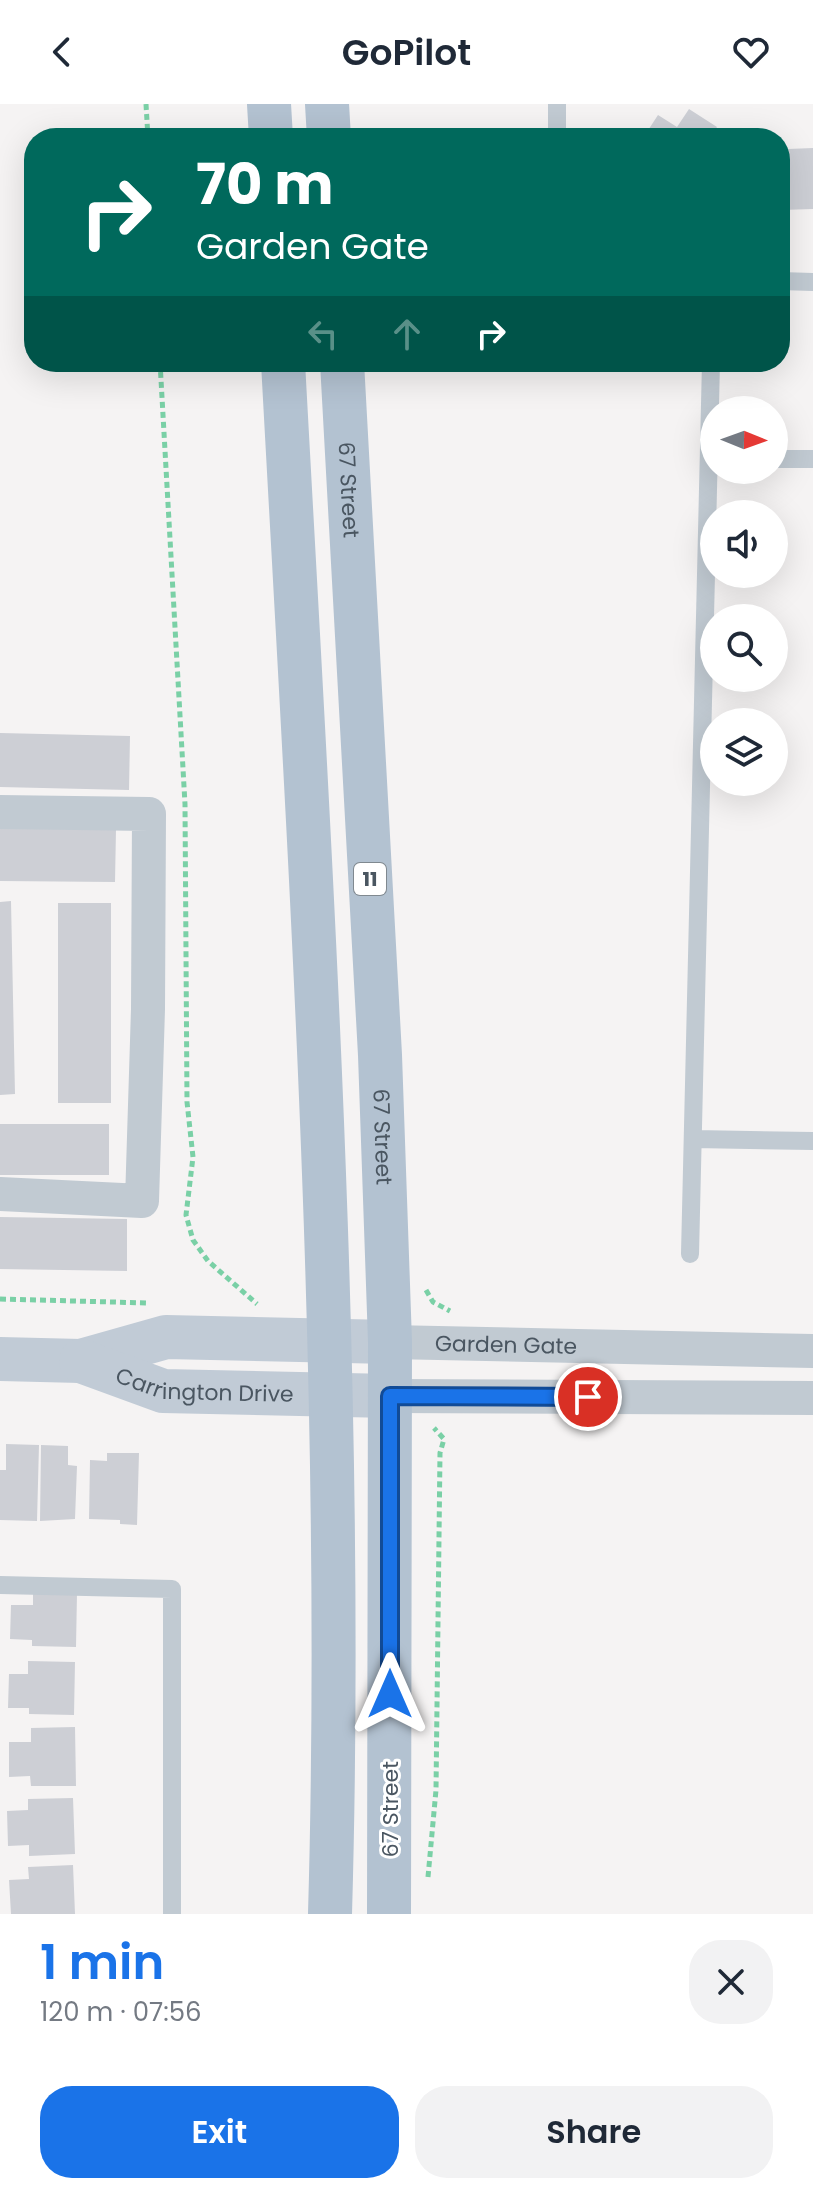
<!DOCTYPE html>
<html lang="en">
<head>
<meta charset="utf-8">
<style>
  :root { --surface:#fff; --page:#f2f2f3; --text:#1f2937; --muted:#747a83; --accent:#1a73e8 }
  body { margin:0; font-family:Poppins,sans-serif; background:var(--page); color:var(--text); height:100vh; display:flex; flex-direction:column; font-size:30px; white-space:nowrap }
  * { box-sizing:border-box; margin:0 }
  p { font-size:26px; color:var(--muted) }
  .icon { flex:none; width:44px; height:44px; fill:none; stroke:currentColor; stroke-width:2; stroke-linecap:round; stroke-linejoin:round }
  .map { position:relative; height:1810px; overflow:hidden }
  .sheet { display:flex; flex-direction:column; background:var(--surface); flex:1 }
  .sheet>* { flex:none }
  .top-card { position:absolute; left:24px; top:24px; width:766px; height:244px; border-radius:32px; box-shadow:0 8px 32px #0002; background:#00695c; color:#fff; overflow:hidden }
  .needle { width:52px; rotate:91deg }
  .tools { position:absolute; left:700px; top:292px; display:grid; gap:16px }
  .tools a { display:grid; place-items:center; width:88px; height:88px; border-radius:50%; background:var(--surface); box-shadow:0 8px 32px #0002; font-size:40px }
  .pin { position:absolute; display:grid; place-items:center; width:68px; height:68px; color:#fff; margin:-34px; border:4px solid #fff; border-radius:50%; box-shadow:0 2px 8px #0007 }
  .me { position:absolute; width:88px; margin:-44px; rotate:0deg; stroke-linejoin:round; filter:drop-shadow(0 0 6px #0008) }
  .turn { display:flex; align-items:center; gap:28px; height:168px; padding:0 40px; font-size:36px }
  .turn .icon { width:104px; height:104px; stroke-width:2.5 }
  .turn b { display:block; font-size:56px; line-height:68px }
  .lanes { display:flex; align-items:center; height:76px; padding:0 40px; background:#0003; justify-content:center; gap:40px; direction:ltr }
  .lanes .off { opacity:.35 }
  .round { display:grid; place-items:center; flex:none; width:84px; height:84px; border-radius:32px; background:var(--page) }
  .summary { display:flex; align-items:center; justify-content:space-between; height:136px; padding:0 40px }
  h1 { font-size:48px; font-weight:600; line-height:60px; color:var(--accent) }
  .action { display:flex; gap:16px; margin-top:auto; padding:16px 40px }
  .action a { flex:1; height:92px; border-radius:32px; background:var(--accent); color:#fff; font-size:32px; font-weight:600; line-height:92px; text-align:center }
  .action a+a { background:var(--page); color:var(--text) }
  header { display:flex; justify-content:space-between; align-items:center; height:104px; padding:0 40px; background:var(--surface); font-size:36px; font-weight:600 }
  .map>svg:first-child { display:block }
  .building { fill:#cdcfd5 }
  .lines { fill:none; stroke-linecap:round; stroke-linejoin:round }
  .path { stroke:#7ad0a6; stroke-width:5; stroke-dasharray:6 4; stroke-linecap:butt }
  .lane { stroke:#c1cad2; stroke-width:18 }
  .street { stroke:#c1cad2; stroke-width:34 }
  .secondary { stroke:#c1cbd6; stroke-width:44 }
  .primary { stroke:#b3c2d1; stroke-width:44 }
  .route-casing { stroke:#114b97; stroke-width:20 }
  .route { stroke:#1a73e8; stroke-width:14 }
  .labels { text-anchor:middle; stroke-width:6; stroke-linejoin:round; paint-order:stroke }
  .shield { fill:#fff; stroke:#808990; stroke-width:2 }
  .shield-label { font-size:20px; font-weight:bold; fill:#4a5661 }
  .street-label { font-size:22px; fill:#4a5661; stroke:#fff }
</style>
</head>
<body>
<header><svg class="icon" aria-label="back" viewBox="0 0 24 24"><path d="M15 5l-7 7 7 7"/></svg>GoPilot<svg class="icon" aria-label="heart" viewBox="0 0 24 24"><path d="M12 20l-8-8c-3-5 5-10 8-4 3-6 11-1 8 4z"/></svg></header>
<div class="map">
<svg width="813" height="1810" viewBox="0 0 813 1810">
  <rect width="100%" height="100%" fill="#f5f3f3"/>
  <path class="building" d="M689,5L717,23L710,34H643L658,11L677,23Z
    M813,44V105L782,106L780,67H789L788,45Z
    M0,629L130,632L129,686L0,683Z
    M0,724L116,725L115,778L0,777Z
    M11,797L15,990L0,991V798Z
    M58,799H111V999H58Z
    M0,1020H109V1071H0Z
    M0,1113L127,1115V1167L0,1165Z
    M6,1340L39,1341L37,1417L0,1416V1366H6Z
    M41,1341L68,1342V1361L77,1362L75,1415L40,1417Z
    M107,1349H139L137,1421L120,1420V1416L89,1415L90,1356L107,1357Z
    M33,1488L77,1489L76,1543L32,1542V1536L10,1535L11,1501H33Z
    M28,1557L75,1558L74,1611L29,1610V1604H8L9,1570H28Z
    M75,1623L76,1682H31L30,1672L9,1673V1638H31V1624Z
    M73,1694L75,1750L29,1752V1741L8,1742L7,1707L28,1706V1695Z
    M73,1761L75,1810H11L9,1776L29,1775L28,1763Z"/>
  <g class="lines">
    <path class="path" d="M146,0L148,34
      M160,258L185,700L187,998L193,1053L186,1111L193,1136L208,1157L257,1200
      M426,1186L433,1198L450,1207
      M0,1195L149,1199
      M428,1773L436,1686L440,1349L444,1335L434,1324"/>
    <path class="lane" d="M557,34V0
      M780,177L813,178
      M774,355H813
      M694,1035L813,1037
      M690,1150L711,258
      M0,1481L172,1485V1810"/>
    <g class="street">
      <path d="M0,708L149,710L148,905L142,1097L0,1090"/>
      <path id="s1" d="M390,1238L813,1247"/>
      <path d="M390,1292L813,1294"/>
    </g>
    <g class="secondary">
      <path d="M0,1255L81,1257L166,1233L390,1238"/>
      <path id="s2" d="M81,1257L163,1287L390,1292"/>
    </g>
    <g class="primary">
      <path d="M269,0L271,34"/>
      <path d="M327,0L329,34"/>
      <path d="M283,258C311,775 345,1292 330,1810"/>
      <path id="s3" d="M342,258L380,951L390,1238L389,1810"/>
    </g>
  </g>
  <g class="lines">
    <g class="route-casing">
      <path id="route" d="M390,1590V1292L588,1293"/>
    </g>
    <use href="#route" class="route"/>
  </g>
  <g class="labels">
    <rect class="shield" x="354" y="759" width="32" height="32" rx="6"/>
    <g class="shield-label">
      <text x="370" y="782">11</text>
    </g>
    <g class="street-label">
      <text dy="8" stroke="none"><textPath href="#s3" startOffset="128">67 Street</textPath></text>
      <text dy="8" stroke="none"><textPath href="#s3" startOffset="776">67 Street</textPath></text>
      <text dy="8" stroke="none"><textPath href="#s1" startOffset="116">Garden Gate</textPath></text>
      <text dy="8" stroke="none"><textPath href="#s2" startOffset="128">Carrington Drive</textPath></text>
      <text transform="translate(390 1705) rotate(-90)" y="8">67 Street</text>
    </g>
  </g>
</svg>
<div class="tools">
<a><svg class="needle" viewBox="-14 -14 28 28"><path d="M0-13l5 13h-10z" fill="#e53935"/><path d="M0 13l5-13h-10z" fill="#747a83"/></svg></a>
<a><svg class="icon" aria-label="sound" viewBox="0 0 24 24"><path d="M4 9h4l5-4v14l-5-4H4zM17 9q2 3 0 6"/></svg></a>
<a><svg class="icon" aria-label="search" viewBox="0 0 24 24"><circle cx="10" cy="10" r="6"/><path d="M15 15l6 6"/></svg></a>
<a><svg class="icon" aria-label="layers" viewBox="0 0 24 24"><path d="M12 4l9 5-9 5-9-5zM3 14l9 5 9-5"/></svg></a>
</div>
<div class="pin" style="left:588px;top:1293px;background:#d93025"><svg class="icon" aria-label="arrive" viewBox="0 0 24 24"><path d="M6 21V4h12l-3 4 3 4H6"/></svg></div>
<svg class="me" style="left:390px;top:1590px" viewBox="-20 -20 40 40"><path d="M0-17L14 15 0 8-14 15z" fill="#1a73e8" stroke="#fff" stroke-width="4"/></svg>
<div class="top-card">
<div class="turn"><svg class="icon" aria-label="right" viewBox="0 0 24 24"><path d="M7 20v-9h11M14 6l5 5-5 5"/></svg><div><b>70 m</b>Garden Gate</div></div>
<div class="lanes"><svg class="icon off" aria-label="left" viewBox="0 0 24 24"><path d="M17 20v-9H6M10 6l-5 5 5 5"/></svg><svg class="icon off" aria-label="ahead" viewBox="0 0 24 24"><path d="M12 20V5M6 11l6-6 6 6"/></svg><svg class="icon" aria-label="right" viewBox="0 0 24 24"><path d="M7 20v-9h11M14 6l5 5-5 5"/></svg></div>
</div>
</div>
<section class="sheet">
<div class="summary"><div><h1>1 min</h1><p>120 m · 07:56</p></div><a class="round"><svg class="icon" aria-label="close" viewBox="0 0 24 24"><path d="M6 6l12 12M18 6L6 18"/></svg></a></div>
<div class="action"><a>Exit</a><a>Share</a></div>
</section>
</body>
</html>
